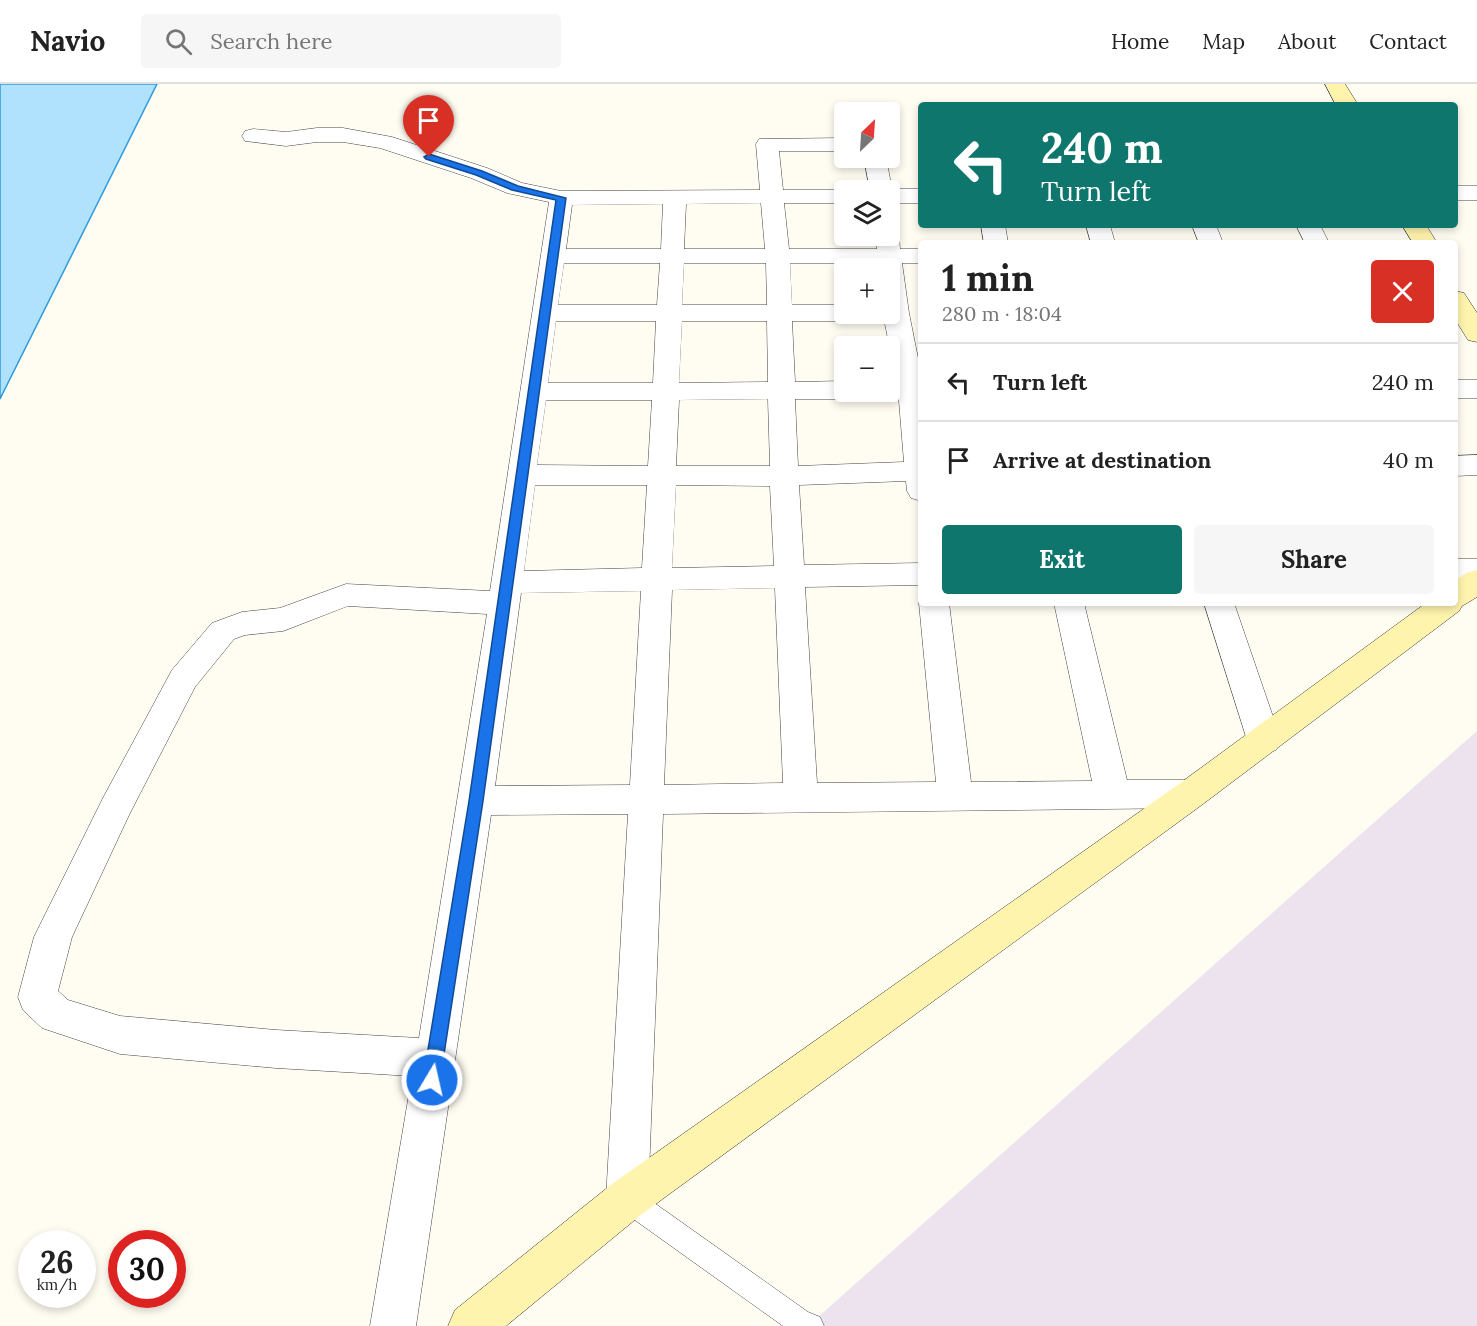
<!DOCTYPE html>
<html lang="en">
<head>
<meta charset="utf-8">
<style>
  :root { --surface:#fff; --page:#f6f6f6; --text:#222; --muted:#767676; --line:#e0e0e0; --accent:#0f766e }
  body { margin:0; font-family:Lora,serif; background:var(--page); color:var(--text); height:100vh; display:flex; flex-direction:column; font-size:22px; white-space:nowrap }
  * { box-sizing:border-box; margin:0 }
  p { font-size:20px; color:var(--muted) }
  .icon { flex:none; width:33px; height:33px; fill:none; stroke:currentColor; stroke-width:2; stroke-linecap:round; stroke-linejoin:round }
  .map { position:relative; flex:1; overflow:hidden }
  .details { position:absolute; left:918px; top:156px; width:540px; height:366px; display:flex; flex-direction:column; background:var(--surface); border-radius:6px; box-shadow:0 3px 9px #0003 }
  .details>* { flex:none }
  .hud { position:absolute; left:918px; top:18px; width:540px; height:126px; border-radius:6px; box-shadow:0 3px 9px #0003; background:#0f766e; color:#fff; overflow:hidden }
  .needle { width:39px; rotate:25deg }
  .fabs { position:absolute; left:834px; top:18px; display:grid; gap:12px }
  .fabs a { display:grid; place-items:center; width:66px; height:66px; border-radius:6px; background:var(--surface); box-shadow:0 3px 9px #0003; font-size:30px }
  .speed { position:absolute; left:18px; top:1146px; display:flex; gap:12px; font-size:30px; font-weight:700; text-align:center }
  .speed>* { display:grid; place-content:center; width:78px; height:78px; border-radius:50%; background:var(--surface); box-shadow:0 3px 9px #0003; line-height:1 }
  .speed small { font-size:15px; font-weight:400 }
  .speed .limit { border:9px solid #d22; background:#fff; color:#111 }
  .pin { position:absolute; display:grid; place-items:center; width:51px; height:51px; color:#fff; margin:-62px -26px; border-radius:50% 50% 50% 0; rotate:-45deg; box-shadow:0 0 6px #0007 }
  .pin .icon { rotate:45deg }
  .me { position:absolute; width:66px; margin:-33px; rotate:9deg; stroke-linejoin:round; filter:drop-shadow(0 0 4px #0008) }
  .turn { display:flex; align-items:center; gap:21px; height:126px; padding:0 24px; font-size:27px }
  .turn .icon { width:78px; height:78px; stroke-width:2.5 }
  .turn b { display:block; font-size:42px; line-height:51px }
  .round { display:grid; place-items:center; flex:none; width:63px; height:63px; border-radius:6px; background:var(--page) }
  .overview { display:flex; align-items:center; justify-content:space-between; height:102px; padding:0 24px }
  h1 { font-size:36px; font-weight:700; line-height:45px }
  .button { display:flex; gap:12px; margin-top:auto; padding:12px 24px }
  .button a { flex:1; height:69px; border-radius:6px; background:var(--accent); color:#fff; font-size:24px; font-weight:700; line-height:69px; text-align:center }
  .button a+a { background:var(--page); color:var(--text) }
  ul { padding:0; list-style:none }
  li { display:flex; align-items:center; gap:18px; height:78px; padding:0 24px; border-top:2px solid var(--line) }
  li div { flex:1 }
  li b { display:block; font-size:22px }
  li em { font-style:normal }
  header { display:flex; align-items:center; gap:36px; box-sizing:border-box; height:84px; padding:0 30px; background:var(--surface); border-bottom:2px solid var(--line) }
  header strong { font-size:28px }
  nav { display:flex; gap:33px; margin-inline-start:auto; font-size:21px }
  .search { width:420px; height:54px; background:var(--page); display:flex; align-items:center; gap:15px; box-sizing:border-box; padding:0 21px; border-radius:6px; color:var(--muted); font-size:22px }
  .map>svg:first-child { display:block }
  .industrial { fill:#ede3ef }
  .water { fill:#b0e2fd; stroke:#2f9bdd; stroke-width:1.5 }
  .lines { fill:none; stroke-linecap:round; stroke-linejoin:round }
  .lane-casing { stroke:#434343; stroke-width:1 }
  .street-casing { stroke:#434343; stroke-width:1 }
  .secondary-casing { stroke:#323232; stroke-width:1 }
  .lane { fill:#fff; fill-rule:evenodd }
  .street { fill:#fff; fill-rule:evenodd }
  .secondary { fill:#fff4ad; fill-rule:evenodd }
  .route { fill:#1a73e8; stroke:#114b97; stroke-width:1.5 }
</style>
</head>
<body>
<header>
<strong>Navio</strong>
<div class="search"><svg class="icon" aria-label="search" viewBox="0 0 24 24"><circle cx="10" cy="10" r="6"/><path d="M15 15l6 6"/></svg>Search here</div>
<nav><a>Home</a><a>Map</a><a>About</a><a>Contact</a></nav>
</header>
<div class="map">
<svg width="1477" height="1242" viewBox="0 0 1477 1242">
  <rect width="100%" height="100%" fill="#fffcf2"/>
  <path class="industrial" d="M1477,647V1242H808Z"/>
  <path class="water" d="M0,0H157L0,315Z"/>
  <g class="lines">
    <g class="lane-casing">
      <path id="lane" d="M627,1102L636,1106L808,1228L820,1233L824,1242H783L618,1124L614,1115L618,1106Z"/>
    </g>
    <g class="street-casing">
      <path id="street" d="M317,44H343L392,53L487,84L522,99L561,107L760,106L756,60L759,55L844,54V67H779L783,106H850H844V119H784L789,165H877L875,152H890V146L895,147L899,152L900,165H921V179H902L909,229L921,289V417L911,414L907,407L906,397L799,401L804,481L921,479V501L805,503L817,699L936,698L919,519L921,515V519H949L971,698L1092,697L1054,519H1084L1127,696H1191L1203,700L1208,710L1203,720L1191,724L663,730L648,1115L642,1130L627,1136L612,1130L606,1115L628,730L491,731L416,1242H370L412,992L276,984L120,970L42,944L23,926L18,913L34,853L103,714L172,586L212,539L242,528L280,524L346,500L490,507L549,118L507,109L471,94L380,64L343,58H317L286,62L245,57L242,52L245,47L253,45L286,48ZM761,119L765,165H684L686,120ZM663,120L661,165H566L572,121ZM564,179H660L657,221H558ZM684,179H766L767,221H682ZM790,179H878L879,184H890V230H883L898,305L904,378L798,382L795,315H844L853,312L856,308H844V297L795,298L792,237H844L853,234L856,230H844V221H792ZM556,237H656L653,299H548ZM682,237H767L768,298L679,299ZM768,315L770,382H676L679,316ZM546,316H652L648,382L537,381ZM535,401H647L642,484L524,487ZM676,401L770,402L774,482L672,484ZM775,504L783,699L664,701L672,506ZM641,507L630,701L495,702L521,509ZM348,522L487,530L419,954L276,946L120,932L68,916L58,907L72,853L130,729L195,603L234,555L245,551L283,547Z
        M864,74H886L892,105H921V119H890V106H870Z
        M1455,102H1477V116H1455Z
        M981,141H1005L1008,159H984Z
        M1086,141H1110L1115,159H1091Z
        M1192,141H1216L1223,159H1199Z
        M1296,141H1320L1329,159H1305Z
        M1455,296H1477V314H1455Z
        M1477,371V391L1455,392V372Z
        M1455,475H1477V497H1455Z
        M1204,519H1234L1281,656L1276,666L1264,670L1252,666L1247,656Z"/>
    </g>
    <g class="secondary-casing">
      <path id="secondary" d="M1325,0H1345L1358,21H1336Z
        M1402,141H1426L1437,159H1413Z
        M1455,207L1464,209L1477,229V258L1468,256L1455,235Z
        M1477,486V513L1462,522L1459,527L1203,720L642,1130L506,1242H448L455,1226L612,1100L1179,700L1426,519H1455V497L1466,489Z"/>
    </g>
    <use href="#lane" class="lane"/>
    <use href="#street" class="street"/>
    <use href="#secondary" class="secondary"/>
  </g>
  <path class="route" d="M429,70L482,87L518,102L566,114L483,717L440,996L438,1002L432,1004L426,1002L423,996L469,717L556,116L512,106L476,91L426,75L424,73Z"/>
</svg>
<div class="fabs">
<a><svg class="needle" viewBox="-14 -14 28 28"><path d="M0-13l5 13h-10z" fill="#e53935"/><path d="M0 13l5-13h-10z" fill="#767676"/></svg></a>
<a><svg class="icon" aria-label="layers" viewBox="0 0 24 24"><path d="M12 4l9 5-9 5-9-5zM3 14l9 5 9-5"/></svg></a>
<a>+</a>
<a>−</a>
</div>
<div class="speed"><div>26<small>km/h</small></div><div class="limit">30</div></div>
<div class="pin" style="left:429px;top:73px;background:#d93025"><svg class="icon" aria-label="arrive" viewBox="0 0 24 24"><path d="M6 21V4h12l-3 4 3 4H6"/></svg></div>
<svg class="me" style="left:432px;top:996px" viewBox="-20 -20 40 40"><circle r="17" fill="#1a73e8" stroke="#fff" stroke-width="3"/><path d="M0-11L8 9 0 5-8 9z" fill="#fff"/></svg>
<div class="hud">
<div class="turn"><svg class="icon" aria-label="left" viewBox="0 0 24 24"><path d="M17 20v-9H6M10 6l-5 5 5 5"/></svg><div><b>240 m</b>Turn left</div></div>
</div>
<section class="details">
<div class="overview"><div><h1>1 min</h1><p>280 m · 18:04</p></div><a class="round" style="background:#d93025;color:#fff"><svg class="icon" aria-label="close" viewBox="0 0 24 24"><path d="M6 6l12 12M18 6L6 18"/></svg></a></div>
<ul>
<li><svg class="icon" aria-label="left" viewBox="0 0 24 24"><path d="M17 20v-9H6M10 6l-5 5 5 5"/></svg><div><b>Turn left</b></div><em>240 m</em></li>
<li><svg class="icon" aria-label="arrive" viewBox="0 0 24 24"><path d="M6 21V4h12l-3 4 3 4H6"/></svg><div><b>Arrive at destination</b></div><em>40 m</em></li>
</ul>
<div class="button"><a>Exit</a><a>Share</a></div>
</section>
</div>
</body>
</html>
